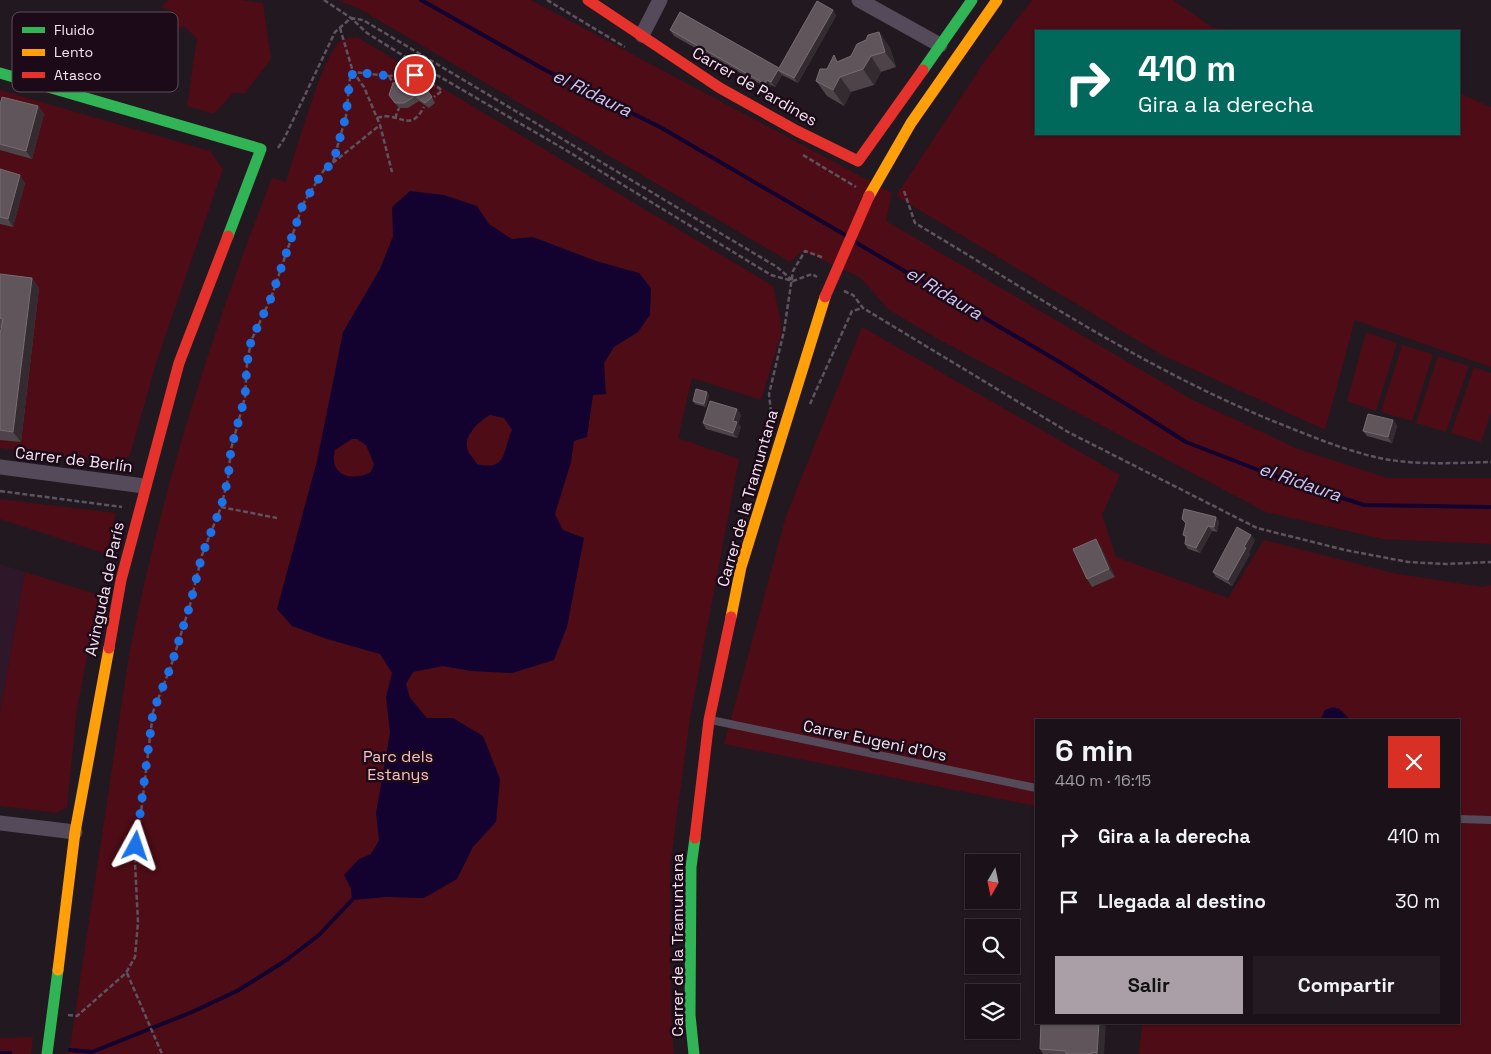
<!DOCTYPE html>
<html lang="es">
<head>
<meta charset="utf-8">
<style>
  :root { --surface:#1a1218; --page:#231b21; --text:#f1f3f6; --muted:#9f9ea2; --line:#383237; --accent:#aa9ea7 }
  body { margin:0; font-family:"Space Grotesk",sans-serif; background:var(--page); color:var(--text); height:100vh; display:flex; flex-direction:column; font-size:19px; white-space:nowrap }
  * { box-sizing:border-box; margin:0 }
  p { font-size:16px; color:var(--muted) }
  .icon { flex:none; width:28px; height:28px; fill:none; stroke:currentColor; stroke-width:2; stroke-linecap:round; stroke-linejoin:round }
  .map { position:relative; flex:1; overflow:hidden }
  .drawer { position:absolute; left:1035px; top:719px; width:425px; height:305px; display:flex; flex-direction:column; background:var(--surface); border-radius:0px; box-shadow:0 1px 4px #0004,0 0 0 1px var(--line) }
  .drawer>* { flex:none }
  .hud { position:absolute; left:1035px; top:30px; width:425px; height:105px; border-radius:0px; box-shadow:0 1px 4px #0004,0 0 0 1px var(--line); background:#00695c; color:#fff; overflow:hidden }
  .needle { width:32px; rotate:189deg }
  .fabs { position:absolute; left:965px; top:854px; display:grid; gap:10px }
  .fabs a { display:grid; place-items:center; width:55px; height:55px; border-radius:0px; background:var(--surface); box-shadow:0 1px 4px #0004,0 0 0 1px var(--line); font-size:25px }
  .pin { position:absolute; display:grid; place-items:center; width:42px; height:42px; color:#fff; margin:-21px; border:2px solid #fff; border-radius:50%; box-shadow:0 1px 5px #0007 }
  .me { position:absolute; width:55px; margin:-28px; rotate:5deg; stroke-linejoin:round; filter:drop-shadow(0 0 4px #0008) }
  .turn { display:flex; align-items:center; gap:18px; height:105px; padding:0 20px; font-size:22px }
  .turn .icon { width:65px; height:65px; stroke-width:2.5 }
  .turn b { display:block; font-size:35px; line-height:42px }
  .round { display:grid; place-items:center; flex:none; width:52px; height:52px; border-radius:0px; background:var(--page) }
  .overview { display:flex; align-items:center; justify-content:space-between; height:85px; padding:0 20px }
  h1 { font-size:30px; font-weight:600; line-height:38px }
  .primary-button { display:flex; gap:10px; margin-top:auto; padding:10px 20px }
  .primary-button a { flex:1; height:58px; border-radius:0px; background:var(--accent); color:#111; font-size:20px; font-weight:600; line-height:58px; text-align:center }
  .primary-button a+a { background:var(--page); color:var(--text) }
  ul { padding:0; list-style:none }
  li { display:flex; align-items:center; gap:15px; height:65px; padding:0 20px }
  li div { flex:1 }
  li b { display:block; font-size:19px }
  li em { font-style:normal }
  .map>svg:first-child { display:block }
  .built { fill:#2e1729 }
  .green { fill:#4e0c16 }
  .water { fill:#13022f; fill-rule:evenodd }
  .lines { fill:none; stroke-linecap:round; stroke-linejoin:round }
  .stream { stroke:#13022f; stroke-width:4 }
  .path { stroke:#5d545f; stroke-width:2.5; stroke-dasharray:5 2.5; stroke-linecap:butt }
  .lane { stroke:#544a59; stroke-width:8 }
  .street { stroke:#544a59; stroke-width:15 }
  .fast { stroke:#30b455; stroke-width:11 }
  .slow { stroke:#ff9f0a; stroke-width:11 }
  .jam { stroke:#e5322d; stroke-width:11 }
  .jam-bridge { stroke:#e5322d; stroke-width:11 }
  .wall { fill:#4d4349 }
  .shaded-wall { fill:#342b31 }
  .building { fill:#5f555b; stroke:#766c72 }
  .route { stroke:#1a73e8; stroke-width:9; stroke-dasharray:0 16.2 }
  .labels { text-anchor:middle; stroke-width:5; stroke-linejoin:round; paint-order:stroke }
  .street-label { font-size:16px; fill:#f4e6f0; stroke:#1d0a19 }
  .park-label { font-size:16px; fill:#f5c2c0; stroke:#1d0a19 }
  .water-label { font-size:18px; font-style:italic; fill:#ccc6f1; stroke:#1d0a19 }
  .key { fill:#1d0a19; stroke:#5e4c5a; stroke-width:1 }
  .key-label { font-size:14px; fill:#f4e6f0 }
</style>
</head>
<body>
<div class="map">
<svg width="1491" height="1054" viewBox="0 0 1491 1054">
  <rect width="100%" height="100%" fill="#221820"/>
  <path class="built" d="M0,564L25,572L0,713Z"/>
  <path class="green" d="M168,0H240L263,3L271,59L245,93H233L214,114L187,106L197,39L184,26L181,29L172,20L177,13L161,7Z
    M338,0H531L892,193L886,221L1191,399L1298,449L1388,478H1491V544L1382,539L1266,512L936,338L888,309L861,278L803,251L790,262L358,8Z
    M1032,0H1173L1212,27L1241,31H1036V134H1459V93L1491,107V367L1355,320L1325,430L1162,355L896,196L984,62Z
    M357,37L773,286L780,317L781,334L761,400L692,378L678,438L739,459L690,718L670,866L671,1015L674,1054H69L129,655C161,492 211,333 272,178L286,182C295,155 322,58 339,42C344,38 350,38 357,37Z
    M0,90L210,151L223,169L157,360L130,455L119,463L0,448Z
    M862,327L1120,475L1102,515L1116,557L1228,598L1264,540L1393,573L1482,587L1491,585V1054H1139L1142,1023L1459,1022V720H1036V806L724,744L786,516Z
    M1366,332L1397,343L1376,411L1347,401Z
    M1402,345L1433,354L1412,421L1381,412Z
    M1438,356L1469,366L1446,432L1416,423Z
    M1474,367L1491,373V413L1481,442L1451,433Z
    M0,499L116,513L106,554L0,519Z
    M25,572L99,595L77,709L67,807L57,813L0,806V713Z
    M33,1037L31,1054H0V1038Z"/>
  <path class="water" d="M410,191L444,195L477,206L489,224L512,239L533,237L596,261L639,273L651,288L650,315L638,332L614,347L604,363L606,394L593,395L587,437L574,441L571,462L555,514L563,530L584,538L567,627L554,660L512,673L471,671L443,666L413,672L406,684L410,698L427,718H453L483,736L500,779L496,822L473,847L457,879L424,898L387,897L352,900L351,889L344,875L359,859L371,854L379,840L376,813L390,733L386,697L392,673L380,654L327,639L292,626L277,609L317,461L343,332L380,269L393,236L392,207ZM490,415L504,418L512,430C503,448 508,472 477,464C475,460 470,455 468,451C462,437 479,421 490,415ZM352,439H357L366,445L374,464L371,472C352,482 328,476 335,450Z
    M1333,707L1340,709L1350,720H1320L1325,710Z"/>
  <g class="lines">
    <path class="stream" d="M421,0L547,71L660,127L845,235
      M855,242L1063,364L1186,442L1266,473L1364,505L1491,507
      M70,1050L92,1052L192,1012L237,991L285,961L319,935L352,900
      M0,1053H10"/>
    <path class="path" d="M324,0L351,18L367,33L399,53L564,149L771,275L793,281L812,274L817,277
      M547,0L625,47
      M340,28L353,72L364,87L380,125L392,172
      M389,76L394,85
      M377,118C399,110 409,135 424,107
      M395,118L399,108
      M278,148L284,139L335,32L351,18L363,20L777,267L792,280
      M803,155L856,187
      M333,162L346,116L350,78L353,72L389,76L415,75L439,88L442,91L434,97
      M904,191L915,223C1034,294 1150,372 1278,423C1308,435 1339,448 1371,456C1409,466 1452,463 1491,462
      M844,291L853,295L863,308L1068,432L1257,528L1345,550L1408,562L1446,564L1491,562
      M810,404L852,311L863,308
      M771,412L769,394L784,331L793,271L805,251L824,258
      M0,491L122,507
      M221,507L277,518
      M127,973L162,1054
      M68,1015L77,1016L126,973L135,957L138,922L135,863L153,712L171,666L190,605L202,555L221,507L228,479L231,449L245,397L247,364L251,341L271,298L303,204L324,170L380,125"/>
    <path class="lane" d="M711,720L1036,788
      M1459,819L1491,820"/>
    <path class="street" d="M859,0L940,45
      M642,35L660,0
      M0,467L144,486
      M0,823L75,832"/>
    <path class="fast" d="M923,70L972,0
      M0,73L261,149L228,236
      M47,1054L58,970
      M694,1054L690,1015L691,867L695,838"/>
    <path class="slow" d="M869,196L911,123L997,0
      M731,617L741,567L825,297
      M58,970L75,832L109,648"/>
    <path class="jam" d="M588,0L720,88L797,131L858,161L923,70
      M109,648L121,580L179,363L228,236
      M695,838L709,720L731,617"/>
    <path class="jam-bridge" d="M825,297L869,196"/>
  </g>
  <path class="wall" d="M833,10L836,16L798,83L782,75L775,87L771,85L769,89L674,36L670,30L779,68Z
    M879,32L890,48L896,67L881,72L874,85L851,92L844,106L827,96L816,81L827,69L851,56L866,40Z
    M415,93L431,95L435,103L429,108L419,101L408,108H399L389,95Z
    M0,105L38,106L44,114L32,159L0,150Z
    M0,169L25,183L13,227L0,224Z
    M0,274L32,278L39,288L21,442L0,440V334L1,328H0Z
    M709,395L706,407L695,404L693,401Z
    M737,409L741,415L738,424L741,427L737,438L706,429L703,423Z
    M1393,420L1397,426L1392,443L1367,436L1363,431Z
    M1216,517L1219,522L1217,532L1212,531L1200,553L1188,549L1185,544L1186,538L1183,535L1186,524L1182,519Z
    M1255,540L1249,552L1250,554L1232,586L1216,577L1213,572Z
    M1101,547L1115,577L1092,587L1087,579Z
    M1041,1022L1104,1054H1043L1040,1049Z"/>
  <path class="shaded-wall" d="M833,10L836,16L798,83L794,78Z
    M879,32L890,48L896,67L885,52Z
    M871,56L881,72L874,85L863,69Z
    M778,70L782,75L775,87L771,82Z
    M840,77L851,92L844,106L833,90Z
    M767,80L771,85L769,89L765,84Z
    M38,106L44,114L32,159L26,151Z
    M20,175L25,183L13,227L8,219Z
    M32,278L39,288L21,442L13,432Z
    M707,392L709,395L706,407L704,404Z
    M737,409L741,415L738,424L741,427L737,438L733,433V421Z
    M1393,420L1397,426L1392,443L1388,437Z
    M1216,517L1219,522L1217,532L1214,527Z
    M1208,526L1212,531L1200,553L1196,548Z
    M1251,535L1255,540L1249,552L1250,554L1232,586L1228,580Z
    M1096,539L1101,547L1115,577L1109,569Z
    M1099,1022H1106L1104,1054H1098L1097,1053Z"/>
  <path class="building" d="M817,1L833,10L794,78L778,70L771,82L767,80L765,84L670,30L680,12L779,68Z
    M879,32L885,52L871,56L863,69L840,77L833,90L816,81L820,69H827L834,55L837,62L851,56L857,44L866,40L868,35Z
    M405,82L415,93L427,90L432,97L425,103L415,96L404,103H395L389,95L393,83Z
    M2,97L38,106L26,151L0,144V105Z
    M0,169L20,175L8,219L0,217Z
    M0,274L32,278L13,432L0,430V334L3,319L0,318Z
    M696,389L707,392L704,404L693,401Z
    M710,401L737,409L733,421L737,422L733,433L703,423Z
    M1368,414L1393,420L1388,437L1363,431Z
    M1184,509L1216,517L1214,527L1208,526L1196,548L1185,544L1186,536L1183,535L1186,523L1182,519Z
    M1237,527L1251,535L1244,547L1246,548L1228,580L1213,572Z
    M1096,539L1109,569L1087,579L1073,549Z
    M1041,1022H1099L1097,1053L1092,1052V1054H1066V1051L1040,1049Z"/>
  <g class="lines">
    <path class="route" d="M136,846L153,712L171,666L190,605L202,555L221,507L228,479L231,449L245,397L247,364L251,341L271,298L303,204L324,170L333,163L346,116L350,78L354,72L389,76L415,75"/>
  </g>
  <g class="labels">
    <g class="street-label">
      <text transform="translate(755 86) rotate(30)" y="6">Carrer de Pardines</text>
      <text transform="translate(74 459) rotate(7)" y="6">Carrer de Berlín</text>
      <text transform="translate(747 498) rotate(-74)" y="6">Carrer de la Tramuntana</text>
      <text transform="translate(104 589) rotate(-78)" y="6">Avinguda de París</text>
      <text transform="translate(875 740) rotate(12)" y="6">Carrer Eugeni d'Ors</text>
      <text transform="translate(677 945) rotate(-90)" y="6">Carrer de la Tramuntana</text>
    </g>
    <g class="park-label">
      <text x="398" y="762">Parc dels<tspan x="398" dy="18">Estanys</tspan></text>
    </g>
    <g class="water-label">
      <text transform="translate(592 93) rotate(26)" y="6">el Ridaura</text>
      <text transform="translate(944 293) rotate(31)" y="6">el Ridaura</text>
      <text transform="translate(1300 482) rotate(19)" y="6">el Ridaura</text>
    </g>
  </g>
  <rect x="12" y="12" width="166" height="80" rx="8" class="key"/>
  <rect x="22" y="27" width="23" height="6" fill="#30b455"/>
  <rect x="22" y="49" width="23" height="7" fill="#ff9f0a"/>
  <rect x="22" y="72" width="23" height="6" fill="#e5322d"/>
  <g class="key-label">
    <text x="54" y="35">Fluido</text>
    <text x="54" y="57">Lento</text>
    <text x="54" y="80">Atasco</text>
  </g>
</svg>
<div class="fabs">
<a><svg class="needle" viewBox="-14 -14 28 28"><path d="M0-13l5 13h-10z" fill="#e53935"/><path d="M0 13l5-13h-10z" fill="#9f9ea2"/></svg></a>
<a><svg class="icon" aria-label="search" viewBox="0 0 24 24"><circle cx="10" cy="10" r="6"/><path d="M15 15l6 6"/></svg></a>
<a><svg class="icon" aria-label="layers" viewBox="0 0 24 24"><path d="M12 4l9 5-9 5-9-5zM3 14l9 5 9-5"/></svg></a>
</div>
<div class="pin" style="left:415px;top:75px;background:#d93025"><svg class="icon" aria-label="arrive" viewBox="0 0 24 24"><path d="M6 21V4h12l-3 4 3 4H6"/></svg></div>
<svg class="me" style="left:136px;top:846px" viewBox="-20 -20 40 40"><path d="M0-17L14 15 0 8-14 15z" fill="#1a73e8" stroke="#fff" stroke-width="4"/></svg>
<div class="hud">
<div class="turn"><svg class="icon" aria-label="right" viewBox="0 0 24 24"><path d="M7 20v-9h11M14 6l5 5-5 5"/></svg><div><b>410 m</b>Gira a la derecha</div></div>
</div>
<section class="drawer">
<div class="overview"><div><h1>6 min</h1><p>440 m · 16:15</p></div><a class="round" style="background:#d93025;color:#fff"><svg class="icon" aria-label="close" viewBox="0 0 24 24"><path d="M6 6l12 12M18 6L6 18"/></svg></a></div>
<ul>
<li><svg class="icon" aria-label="right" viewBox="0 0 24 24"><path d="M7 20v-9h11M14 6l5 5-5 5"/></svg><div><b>Gira a la derecha</b></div><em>410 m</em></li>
<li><svg class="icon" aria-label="arrive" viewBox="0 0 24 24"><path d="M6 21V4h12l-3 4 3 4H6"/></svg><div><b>Llegada al destino</b></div><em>30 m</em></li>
</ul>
<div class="primary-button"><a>Salir</a><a>Compartir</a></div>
</section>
</div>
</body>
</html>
